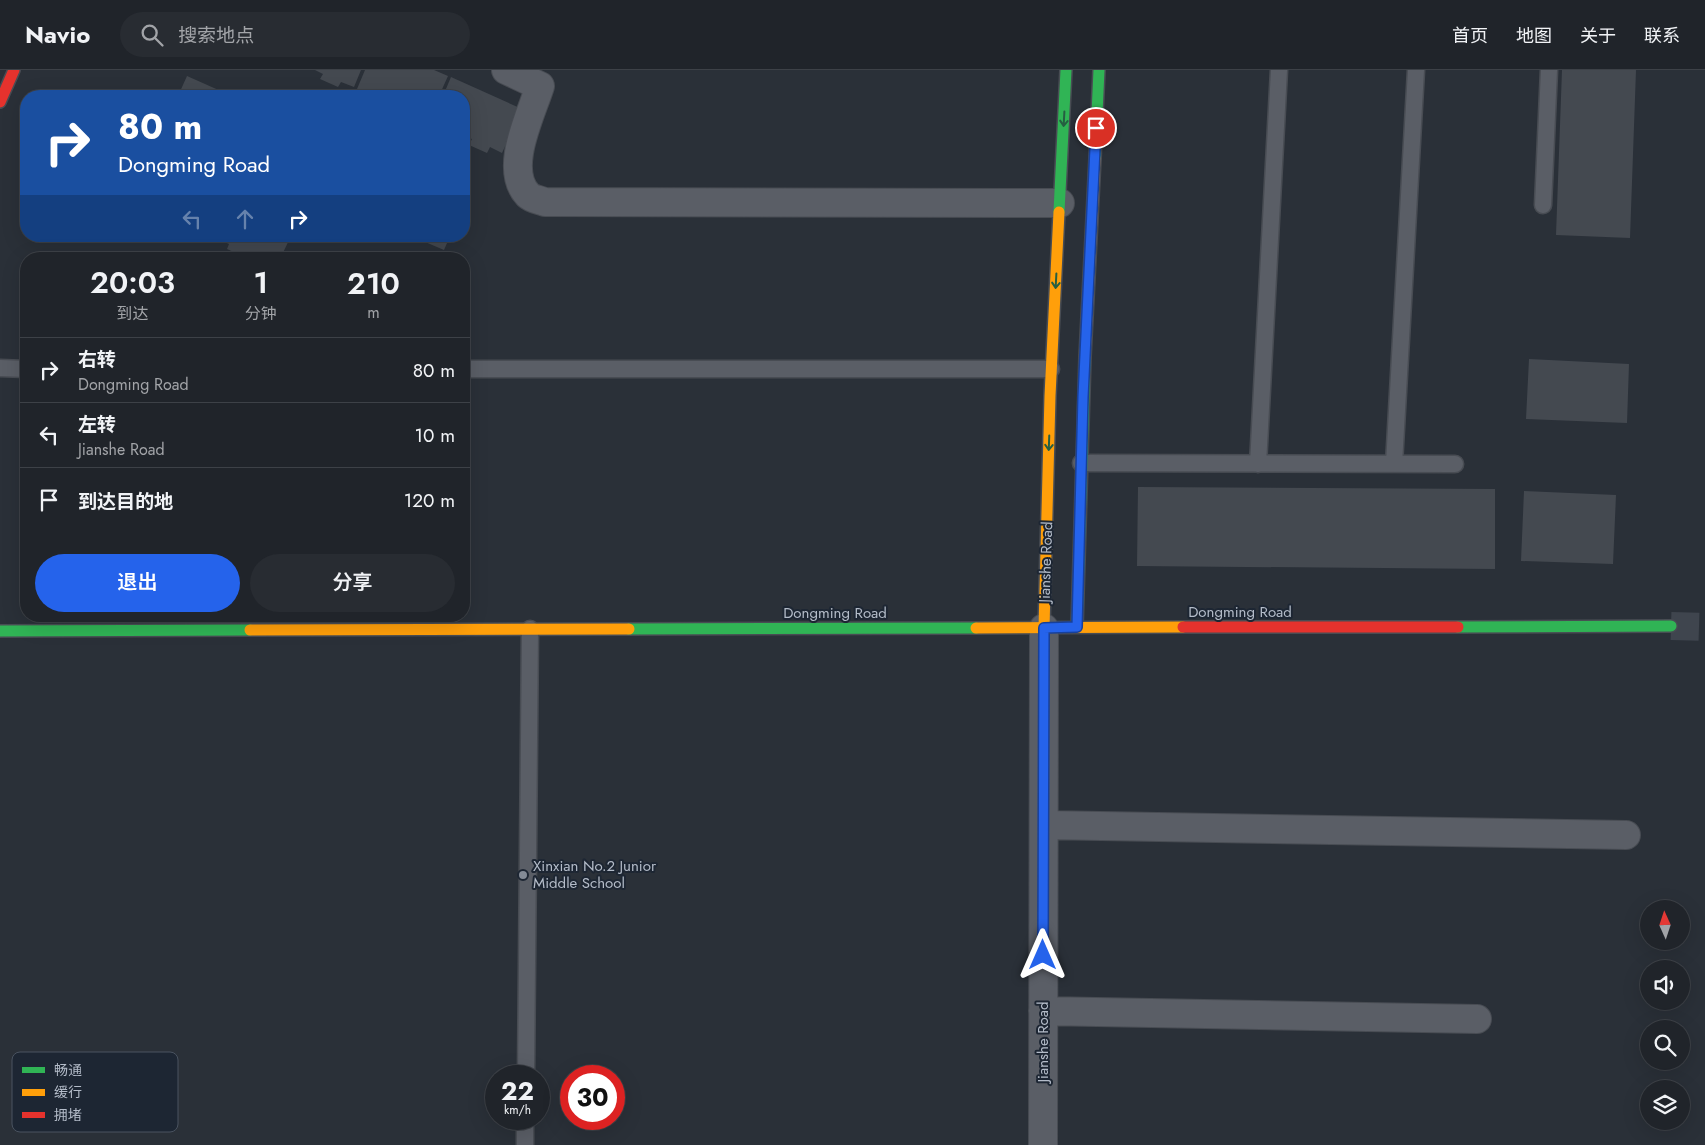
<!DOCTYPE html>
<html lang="zh">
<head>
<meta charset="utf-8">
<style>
  :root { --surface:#20242a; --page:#282c32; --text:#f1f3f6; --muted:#a2a4a8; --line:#3d4147; --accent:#2563eb }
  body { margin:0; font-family:Jost,"Noto Sans SC",sans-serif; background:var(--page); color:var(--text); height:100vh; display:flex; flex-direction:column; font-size:19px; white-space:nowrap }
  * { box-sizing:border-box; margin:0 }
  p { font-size:16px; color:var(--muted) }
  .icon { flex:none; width:28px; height:28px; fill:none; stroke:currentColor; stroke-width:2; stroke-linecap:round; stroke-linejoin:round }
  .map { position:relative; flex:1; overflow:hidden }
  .side { position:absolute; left:20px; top:182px; width:450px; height:370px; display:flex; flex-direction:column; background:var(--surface); border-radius:20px; box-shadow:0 5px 20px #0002,0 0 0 1px var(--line) }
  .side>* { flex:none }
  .top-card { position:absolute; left:20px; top:20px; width:450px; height:152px; border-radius:20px; box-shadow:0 5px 20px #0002,0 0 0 1px var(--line); background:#1a4fa0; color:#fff; overflow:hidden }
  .needle { width:32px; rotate:357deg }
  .controls { position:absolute; left:1640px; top:830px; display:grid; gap:10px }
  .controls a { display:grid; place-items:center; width:50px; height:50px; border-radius:50%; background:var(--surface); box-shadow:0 5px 20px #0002,0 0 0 1px var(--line); font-size:25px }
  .speed { position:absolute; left:485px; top:995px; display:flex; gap:10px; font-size:25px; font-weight:700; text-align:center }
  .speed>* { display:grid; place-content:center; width:65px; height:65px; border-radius:50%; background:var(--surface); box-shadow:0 5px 20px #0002,0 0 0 1px var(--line); line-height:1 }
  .speed small { font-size:12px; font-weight:400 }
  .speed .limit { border:8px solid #d22; background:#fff; color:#111 }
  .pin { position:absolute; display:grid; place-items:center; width:42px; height:42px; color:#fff; margin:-21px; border:2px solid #fff; border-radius:50%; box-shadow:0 1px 5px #0007 }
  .me { position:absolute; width:55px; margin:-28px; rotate:0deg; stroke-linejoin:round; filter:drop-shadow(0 0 4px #0008) }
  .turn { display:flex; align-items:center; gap:18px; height:105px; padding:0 15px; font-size:22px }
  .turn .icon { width:65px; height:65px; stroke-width:2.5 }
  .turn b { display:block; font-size:35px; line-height:42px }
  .lanes { display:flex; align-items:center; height:48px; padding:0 15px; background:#0003; justify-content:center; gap:25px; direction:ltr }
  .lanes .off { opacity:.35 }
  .eta { display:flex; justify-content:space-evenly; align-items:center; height:85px; text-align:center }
  .eta b { font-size:30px; font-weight:600; line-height:35px }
  .cta { display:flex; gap:10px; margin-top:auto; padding:10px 15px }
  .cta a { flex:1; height:58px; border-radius:30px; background:var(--accent); color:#fff; font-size:20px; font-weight:600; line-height:58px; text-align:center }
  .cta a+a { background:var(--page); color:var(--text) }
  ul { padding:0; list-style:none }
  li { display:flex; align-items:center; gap:15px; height:65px; padding:0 15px; border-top:1px solid var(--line) }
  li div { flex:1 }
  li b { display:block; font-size:19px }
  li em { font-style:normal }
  header { display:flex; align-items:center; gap:30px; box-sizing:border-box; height:70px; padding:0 25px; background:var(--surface); border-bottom:1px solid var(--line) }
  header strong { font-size:24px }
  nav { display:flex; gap:28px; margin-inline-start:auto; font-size:18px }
  .search { width:350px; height:45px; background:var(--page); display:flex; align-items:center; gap:12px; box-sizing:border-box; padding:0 18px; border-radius:28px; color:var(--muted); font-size:19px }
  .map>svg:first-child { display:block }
  .building { fill:#444950 }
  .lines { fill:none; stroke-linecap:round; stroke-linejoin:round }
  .secondary-tunnel { stroke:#3f454e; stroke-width:28; stroke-dasharray:28 14; stroke-linecap:butt }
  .lane-casing { stroke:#484c53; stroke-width:19 }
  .street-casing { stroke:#484c53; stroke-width:30 }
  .fast-casing { stroke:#484c53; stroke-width:14 }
  .slow-casing { stroke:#484c53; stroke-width:14 }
  .jam-casing { stroke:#484c53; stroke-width:14 }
  .lane { stroke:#5a5e66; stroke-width:16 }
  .street { stroke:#5a5e66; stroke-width:28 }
  .fast { stroke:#30b455; stroke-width:11 }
  .slow { stroke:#ff9f0a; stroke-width:11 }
  .jam { stroke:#e5322d; stroke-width:11 }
  .oneway { stroke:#255f41 }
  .route-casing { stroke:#184099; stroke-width:12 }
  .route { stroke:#2563eb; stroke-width:9 }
  .poi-dot { fill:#848b96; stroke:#1d2633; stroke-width:2 }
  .labels { text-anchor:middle; stroke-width:4; stroke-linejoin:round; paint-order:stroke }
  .street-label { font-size:15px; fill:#b4bcc9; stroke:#1d2633 }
  .poi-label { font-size:15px; fill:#b4bcc9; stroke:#1d2633; text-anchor:start }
  .key { fill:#1d2633; stroke:#4a5360; stroke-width:1 }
  .key-label { font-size:14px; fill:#b4bcc9 }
</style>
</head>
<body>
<header>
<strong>Navio</strong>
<div class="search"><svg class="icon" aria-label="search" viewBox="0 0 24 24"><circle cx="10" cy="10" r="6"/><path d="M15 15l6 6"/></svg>搜索地点</div>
<nav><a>首页</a><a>地图</a><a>关于</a><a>联系</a></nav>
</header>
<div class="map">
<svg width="1705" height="1075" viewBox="0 0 1705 1075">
  <rect width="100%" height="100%" fill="#2a3038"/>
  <path class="building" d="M315,0H361L354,17L341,12L338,17L320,9L323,4Z
    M365,0H434L448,6L439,26H370L357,19Z
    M1562,0H1636L1630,168L1556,165Z
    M187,6L232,26H178Z
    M451,7L522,39L502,83L490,77L487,83L469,75L472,69L464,66V26H443Z
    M211,166H291L280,189H249L227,179L229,174Z
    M411,166H450L444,180Z
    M1529,289L1629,294L1627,353L1526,349Z
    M1138,417L1495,419V499L1137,496Z
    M1524,421L1616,425L1613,494L1521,491Z"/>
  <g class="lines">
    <path class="secondary-tunnel" d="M1671,556L1705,557"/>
    <g class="lane-casing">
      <path id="lane" d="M1543,135L1549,0
        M0,298L26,299
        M464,299H1051
        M1081,393L1455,394
        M1258,394L1279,0
        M1394,394L1416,0
        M526,1006L530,559
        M525,1075V1049"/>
    </g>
    <g class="street-casing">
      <path id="street" d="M506,0L540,16C531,45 503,99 528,125C532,129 540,130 545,132L1060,133
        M1044,755L1626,765
        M1043,941L1477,949
        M1043,1075L1044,558"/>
    </g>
    <g class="fast-casing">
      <path id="fast" d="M1095,88L1099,0
        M1059,142L1066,0
        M1077,557L1085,287
        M1458,557L1671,556
        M629,559L976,558
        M0,561L250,560"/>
    </g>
    <g class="slow-casing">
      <path id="slow" d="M1085,287L1095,88
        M976,558L1183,557
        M1044,558L1050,326L1059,142
        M250,560L629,559"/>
    </g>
    <g class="jam-casing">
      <path id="jam" d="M0,32L14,0
        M1183,557H1458"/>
    </g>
    <use href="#lane" class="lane"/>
    <use href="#street" class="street"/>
    <use href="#fast" class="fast"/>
    <use href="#slow" class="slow"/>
    <use href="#jam" class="jam"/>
  </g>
  <defs><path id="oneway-shaft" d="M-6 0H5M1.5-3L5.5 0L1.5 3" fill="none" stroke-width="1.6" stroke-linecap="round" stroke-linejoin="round" transform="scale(1.25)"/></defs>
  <g class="oneway">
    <use href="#oneway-shaft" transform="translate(1064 49) rotate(93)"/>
    <use href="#oneway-shaft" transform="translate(1056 211) rotate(93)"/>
    <use href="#oneway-shaft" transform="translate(1049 373) rotate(92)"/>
  </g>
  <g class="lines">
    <g class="route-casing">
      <path id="route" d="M1043,885L1044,558L1077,557L1083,327L1096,58"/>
    </g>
    <use href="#route" class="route"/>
  </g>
  <circle class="poi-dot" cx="523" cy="805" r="5"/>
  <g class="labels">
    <g class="street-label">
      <text transform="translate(1046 492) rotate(-88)" y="5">Jianshe Road</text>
      <text x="1240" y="547">Dongming Road</text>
      <text x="835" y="548">Dongming Road</text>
      <text transform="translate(1043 972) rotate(-90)" y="5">Jianshe Road</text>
    </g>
    <g class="poi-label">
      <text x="533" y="801">Xinxian No.2 Junior<tspan x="533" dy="17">Middle School</tspan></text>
    </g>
  </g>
  <rect x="12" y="982" width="166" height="80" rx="8" class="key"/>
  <rect x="22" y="997" width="23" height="6" fill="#30b455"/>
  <rect x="22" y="1019" width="23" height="7" fill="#ff9f0a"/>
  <rect x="22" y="1042" width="23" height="6" fill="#e5322d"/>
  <g class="key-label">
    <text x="54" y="1005">畅通</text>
    <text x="54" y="1027">缓行</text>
    <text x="54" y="1050">拥堵</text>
  </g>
</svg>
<div class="controls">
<a><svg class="needle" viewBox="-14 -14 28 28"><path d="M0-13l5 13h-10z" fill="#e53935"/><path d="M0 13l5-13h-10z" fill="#a2a4a8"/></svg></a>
<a><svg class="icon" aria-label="sound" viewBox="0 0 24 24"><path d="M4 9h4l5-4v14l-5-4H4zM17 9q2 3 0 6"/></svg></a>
<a><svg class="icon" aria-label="search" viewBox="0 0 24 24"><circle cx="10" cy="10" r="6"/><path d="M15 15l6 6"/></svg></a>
<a><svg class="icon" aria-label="layers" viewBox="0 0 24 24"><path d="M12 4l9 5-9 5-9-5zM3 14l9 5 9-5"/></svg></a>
</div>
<div class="speed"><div>22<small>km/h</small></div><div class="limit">30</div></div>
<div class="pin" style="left:1096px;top:58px;background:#d93025"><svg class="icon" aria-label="arrive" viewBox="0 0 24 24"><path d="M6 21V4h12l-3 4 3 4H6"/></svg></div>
<svg class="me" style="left:1043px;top:885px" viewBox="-20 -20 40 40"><path d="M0-17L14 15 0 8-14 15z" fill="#2563eb" stroke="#fff" stroke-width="4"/></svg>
<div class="top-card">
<div class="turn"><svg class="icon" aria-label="right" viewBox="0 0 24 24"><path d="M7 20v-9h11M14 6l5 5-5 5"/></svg><div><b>80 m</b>Dongming Road</div></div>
<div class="lanes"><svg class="icon off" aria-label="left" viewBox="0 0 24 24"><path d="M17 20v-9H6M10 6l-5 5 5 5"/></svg><svg class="icon off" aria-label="ahead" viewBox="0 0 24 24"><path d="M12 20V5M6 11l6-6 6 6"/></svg><svg class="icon" aria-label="right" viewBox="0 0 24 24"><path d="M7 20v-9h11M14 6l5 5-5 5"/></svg></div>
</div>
<section class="side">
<div class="eta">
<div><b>20:03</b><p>到达</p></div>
<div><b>1</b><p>分钟</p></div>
<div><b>210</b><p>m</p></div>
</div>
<ul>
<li><svg class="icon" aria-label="right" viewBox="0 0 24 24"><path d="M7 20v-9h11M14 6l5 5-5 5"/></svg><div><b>右转</b><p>Dongming Road</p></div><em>80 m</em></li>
<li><svg class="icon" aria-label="left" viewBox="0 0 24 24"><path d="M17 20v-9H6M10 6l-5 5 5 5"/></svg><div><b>左转</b><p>Jianshe Road</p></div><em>10 m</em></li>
<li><svg class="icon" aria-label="arrive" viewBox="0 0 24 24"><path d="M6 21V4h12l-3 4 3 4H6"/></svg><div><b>到达目的地</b></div><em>120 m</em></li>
</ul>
<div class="cta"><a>退出</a><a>分享</a></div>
</section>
</div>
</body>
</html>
